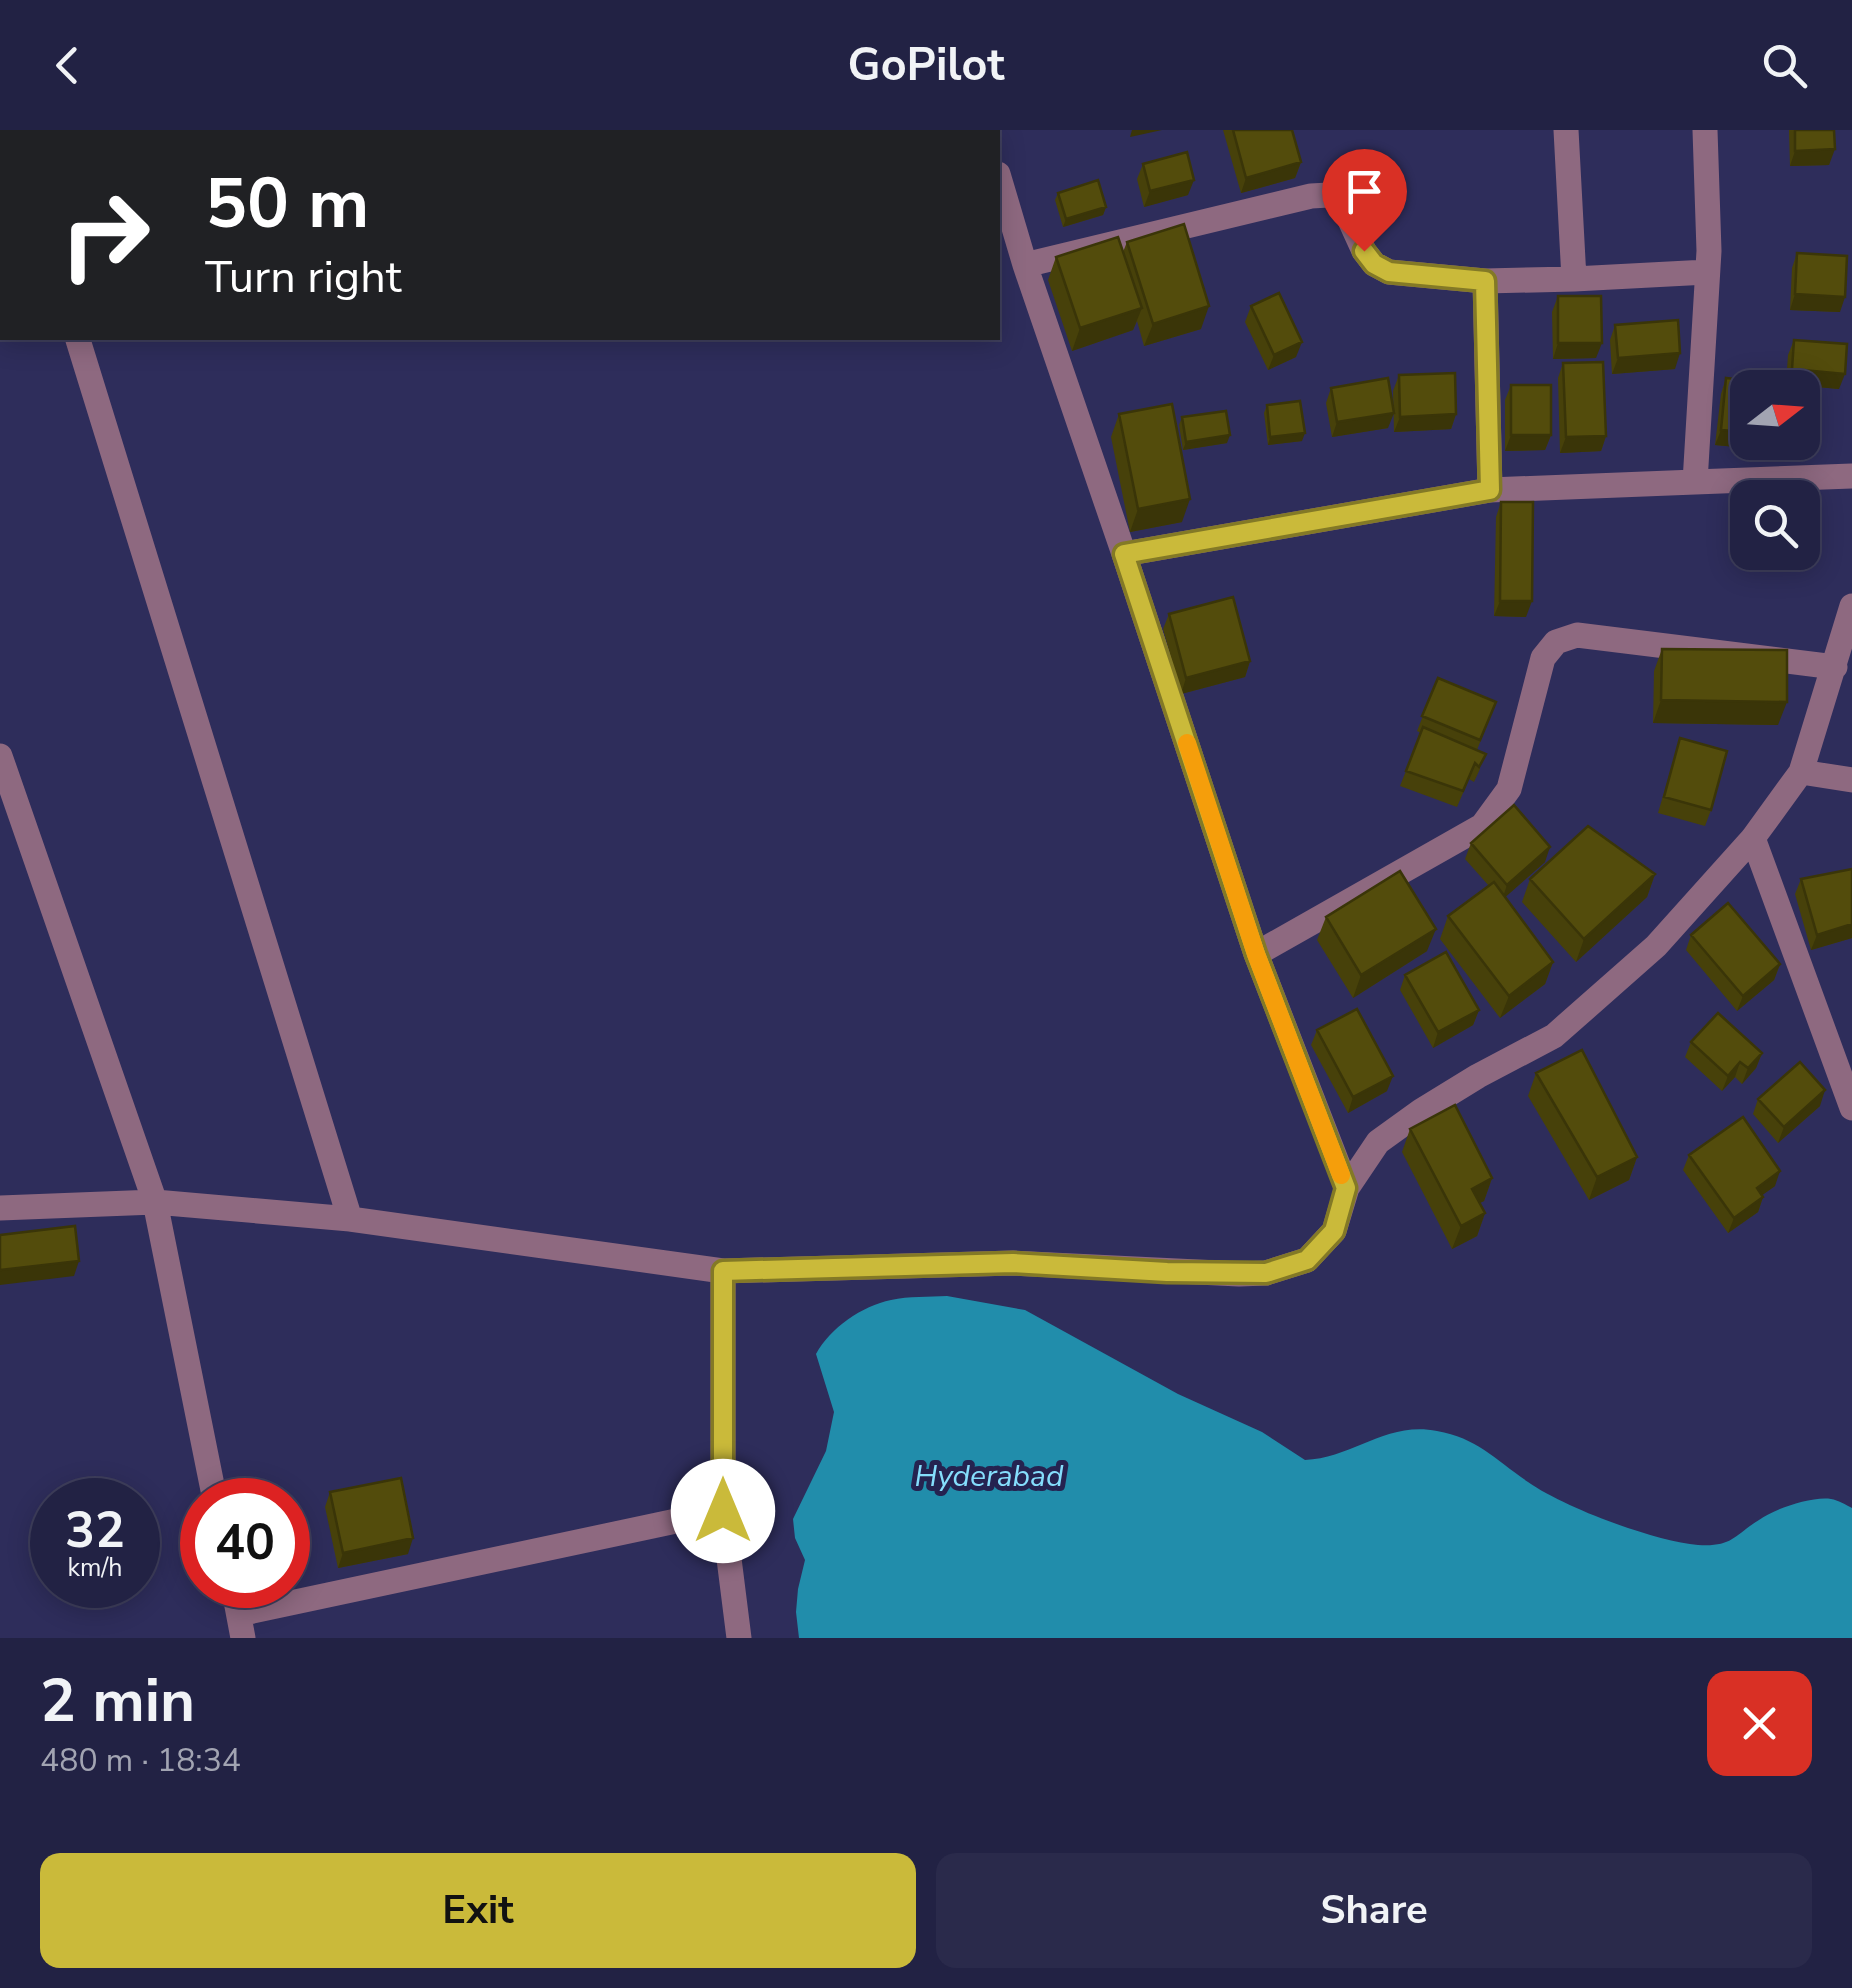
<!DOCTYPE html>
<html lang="en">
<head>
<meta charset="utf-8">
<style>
  :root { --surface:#224; --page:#2a2a4b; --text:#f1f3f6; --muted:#a2a4b2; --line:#3f3f5d; --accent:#caba3a }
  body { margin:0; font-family:"Nunito Sans",sans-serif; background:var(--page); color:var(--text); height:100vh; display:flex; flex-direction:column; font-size:38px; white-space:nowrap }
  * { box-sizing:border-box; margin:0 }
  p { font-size:32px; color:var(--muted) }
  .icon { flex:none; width:55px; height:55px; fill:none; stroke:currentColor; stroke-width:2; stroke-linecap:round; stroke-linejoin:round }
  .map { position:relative; height:1508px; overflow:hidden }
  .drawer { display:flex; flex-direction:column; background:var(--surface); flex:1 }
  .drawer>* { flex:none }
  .guide { position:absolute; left:0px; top:0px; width:1000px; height:210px; box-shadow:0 5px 25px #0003,0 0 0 2px var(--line); background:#202124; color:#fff; overflow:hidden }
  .needle { width:65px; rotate:73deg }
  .fabs { position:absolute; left:1730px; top:240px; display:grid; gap:20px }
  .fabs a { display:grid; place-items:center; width:90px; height:90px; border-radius:20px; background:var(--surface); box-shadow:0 5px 25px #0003,0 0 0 2px var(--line); font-size:50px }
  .speed { position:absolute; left:30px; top:1348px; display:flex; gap:20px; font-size:50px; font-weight:700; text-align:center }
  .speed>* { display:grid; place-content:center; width:130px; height:130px; border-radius:50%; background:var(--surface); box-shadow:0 5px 25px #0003,0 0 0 2px var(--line); line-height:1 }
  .speed small { font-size:25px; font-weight:400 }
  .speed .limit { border:15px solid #d22; background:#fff; color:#111 }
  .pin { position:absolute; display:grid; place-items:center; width:85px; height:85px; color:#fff; margin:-102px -42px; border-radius:50% 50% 50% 0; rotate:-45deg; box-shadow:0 0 10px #0007 }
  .pin .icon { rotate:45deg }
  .me { position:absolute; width:110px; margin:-55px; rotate:0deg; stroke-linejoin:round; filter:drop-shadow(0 0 8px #0008) }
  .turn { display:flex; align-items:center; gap:35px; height:210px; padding:0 40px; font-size:45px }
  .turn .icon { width:130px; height:130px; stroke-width:2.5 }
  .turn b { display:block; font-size:70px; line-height:85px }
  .round { display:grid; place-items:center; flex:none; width:105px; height:105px; border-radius:20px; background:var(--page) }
  .head { display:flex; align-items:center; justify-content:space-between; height:170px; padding:0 40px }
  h1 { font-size:60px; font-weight:700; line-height:75px }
  .primary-button { display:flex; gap:20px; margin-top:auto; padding:20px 40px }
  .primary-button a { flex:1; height:115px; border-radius:20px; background:var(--accent); color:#111; font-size:40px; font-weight:700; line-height:115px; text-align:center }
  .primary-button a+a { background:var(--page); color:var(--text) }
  header { display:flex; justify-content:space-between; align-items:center; height:130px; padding:0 40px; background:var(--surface); font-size:45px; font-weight:700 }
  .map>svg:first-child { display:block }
  .water { fill:#218dab }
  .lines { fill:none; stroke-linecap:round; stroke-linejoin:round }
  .minor { stroke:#8e6980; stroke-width:25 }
  .wall { fill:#47410a }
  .shaded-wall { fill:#3a3508 }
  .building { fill:#534c0c; stroke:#3a3508; stroke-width:2.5 }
  .route-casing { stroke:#837926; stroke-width:25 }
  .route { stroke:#caba3a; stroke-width:18 }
  .slow { stroke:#f59e0b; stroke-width:18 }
  .labels { text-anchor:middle; stroke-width:10; stroke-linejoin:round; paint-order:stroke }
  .water-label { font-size:30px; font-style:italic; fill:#85defc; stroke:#252350 }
</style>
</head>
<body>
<header><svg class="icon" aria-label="back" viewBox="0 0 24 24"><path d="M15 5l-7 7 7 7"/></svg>GoPilot<svg class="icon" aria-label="search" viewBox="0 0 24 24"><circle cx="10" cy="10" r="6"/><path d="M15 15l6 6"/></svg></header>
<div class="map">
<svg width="1852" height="1508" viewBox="0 0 1852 1508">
  <rect width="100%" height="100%" fill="#2e2d5b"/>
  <path class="water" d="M947,1166L1025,1180L1178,1264L1262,1302L1305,1330C1353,1328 1386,1291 1437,1301C1477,1308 1496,1330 1528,1352C1565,1378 1654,1411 1698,1415C1733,1417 1733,1406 1759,1390C1774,1379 1812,1366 1831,1369C1838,1370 1846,1375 1852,1378V1508H799L796,1482L798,1459L805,1430L795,1408L793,1389L826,1321L834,1282L816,1224C830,1198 862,1176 891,1170C909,1166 929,1167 947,1166Z"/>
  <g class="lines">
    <path class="minor" d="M256,0L258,2
      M543,0L544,2
      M985,0V2
      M1566,0L1574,149L1707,142
      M688,2L705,0
      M998,44L1025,135L1124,424L1256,824L1347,1058
      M0,66H2
      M1025,135L1311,66L1329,65L1343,75L1364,121L1374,134L1389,142L1485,151L1574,149
      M1485,151L1490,360
      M78,210L350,1089
      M1695,352L1852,346
      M1124,424L1490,360L1695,352L1709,121L1705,0
      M0,626L155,1072L215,1370
      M1801,642L1852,650
      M1753,708L1852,978
      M1256,824L1482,696L1509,659L1543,528L1556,512L1577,505L1835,537
      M0,1078L155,1072L350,1089L723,1141L1013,1133L1239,1144L1266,1143L1307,1130L1334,1101L1347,1058L1378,1012L1421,981L1478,946L1554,906L1656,816L1753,708L1801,642L1852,476
      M723,1141V1381L739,1508
      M233,1455L243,1508
      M239,1484L723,1381"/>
  </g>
  <path class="wall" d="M820,0H944L945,2H821Z
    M1223,0H1292L1301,32L1295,48L1241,63Z
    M1789,0H1834L1829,35L1790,36Z
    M1143,34L1188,65L1144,77L1137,49Z
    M1058,63L1106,77L1103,85L1063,97L1055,70Z
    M1127,112L1201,199L1144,216L1137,191L1133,200L1072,221L1048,150L1056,127L1123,122Z
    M1797,123L1840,182L1790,180L1792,138Z
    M1558,166L1596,228L1553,229L1552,182Z
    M1251,176L1296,227L1268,240L1245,192Z
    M1615,195L1675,239L1612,244L1610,210Z
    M1794,210L1839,259L1786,254L1788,225Z
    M1563,233L1606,306L1601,321L1560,323L1558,248Z
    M1399,245L1456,284L1451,299L1394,302L1393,261Z
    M1726,248L1748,312H1783L1780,321L1715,315L1721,264Z
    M1511,255L1551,305L1545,320L1505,321V270Z
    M1331,258L1388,298L1332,307L1326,273Z
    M1267,275L1302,311L1268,315L1264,283Z
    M1119,284L1182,392L1130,402L1111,307Z
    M1182,287L1227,313L1183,320L1179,295Z
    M1501,372L1526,487L1494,486L1496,387Z
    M1169,484L1250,531L1245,547L1181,564L1163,499Z
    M1662,519L1778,595L1653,593L1654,541Z
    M1438,548L1496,572L1477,620L1480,639L1474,652L1469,649L1457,677L1400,656L1421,603L1417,601Z
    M1680,608L1711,680L1705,696L1658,683Z
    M1471,713L1545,732L1505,767L1553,832L1545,854L1500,888L1440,809L1448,786L1489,756L1465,729Z
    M1852,739V808L1811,820L1795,764L1801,749Z
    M1655,744L1647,767L1576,832L1522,772L1530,749Z
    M1326,787L1427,821L1353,868L1317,810Z
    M1691,805L1780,834L1774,850L1737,881L1686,820Z
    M1405,845L1479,880L1473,895L1433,918L1400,860Z
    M1317,900L1387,961L1348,983L1311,915Z
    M1691,912L1762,923L1756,938L1742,954L1735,947L1722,961L1685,927Z
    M1536,943L1637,1027L1629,1050L1589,1070L1528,966Z
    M1758,969L1820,976L1778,1013L1753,984Z
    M1410,999L1492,1048L1484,1071L1479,1073L1485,1083L1477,1106L1452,1119L1402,1022Z
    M1689,1025L1775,1056L1762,1065L1763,1067L1758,1082L1728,1103L1683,1040Z
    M330,1362L408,1424L338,1438L325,1377Z"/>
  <path class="shaded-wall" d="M1132,0H1162L1130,7Z
    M1835,19L1829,35L1790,36L1795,21Z
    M1301,32L1295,48L1241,63L1246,48Z
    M1194,50L1188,65L1144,77L1150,61Z
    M1106,77L1103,85L1063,97L1066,89Z
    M1795,164L1845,167L1840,182L1790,180Z
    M1209,176L1201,199L1144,216L1153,194Z
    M1142,178L1133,200L1072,221L1080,198Z
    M1302,212L1296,227L1268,240L1274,225Z
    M1558,213H1602L1596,228L1553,229Z
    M1680,223L1675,239L1612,244L1618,228Z
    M1792,239L1845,244L1839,259L1786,254Z
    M1394,283L1388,298L1332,307L1337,292Z
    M1456,284L1451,299L1394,302L1400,287Z
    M1721,300L1748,302V312H1783L1780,321L1715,315Z
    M1305,303L1302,311L1268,315L1270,307Z
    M1230,305L1227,313L1183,320L1186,312Z
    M1511,305H1551L1545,320L1505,321Z
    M1606,306L1601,321L1560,323L1566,307Z
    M1190,369L1182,392L1130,402L1138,379Z
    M1500,471H1532L1526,487L1494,486Z
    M1250,531L1245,547L1181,564L1186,548Z
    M1661,570L1787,572L1778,595L1653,593Z
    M1550,717L1545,732L1502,770L1507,755Z
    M1655,744L1647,767L1576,832L1584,809Z
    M1852,794V808L1811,820L1817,805Z
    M1436,799L1427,821L1353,868L1361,845Z
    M1553,832L1545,854L1500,888L1509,866Z
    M1780,834L1774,850L1737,881L1743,866Z
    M1479,880L1473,895L1433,918L1438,902Z
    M1762,923L1756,938L1742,954L1748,938Z
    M1740,932L1735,947L1722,961L1728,946Z
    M1393,946L1387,961L1348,983L1353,967Z
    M1825,960L1820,976L1778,1013L1784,997Z
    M1637,1027L1629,1050L1589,1070L1597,1047Z
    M1780,1041L1775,1056L1751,1073L1757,1058Z
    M1492,1048L1484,1071L1464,1081L1472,1059Z
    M1763,1067L1758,1082L1728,1103L1734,1088Z
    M1485,1083L1477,1106L1452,1119L1461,1096Z
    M79,1131L74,1146L0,1155V1140Z
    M413,1408L408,1424L338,1438L343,1423Z"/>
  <path class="building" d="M835,0H944L945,2H836Z
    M1233,0H1292L1301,32L1246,48Z
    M1795,0H1834L1835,19L1795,21Z
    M1187,22L1194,50L1150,61L1143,34Z
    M1098,50L1106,77L1066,89L1058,63Z
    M1184,94L1209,176L1153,194L1127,112Z
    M1118,107L1142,178L1080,198L1056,127Z
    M1797,123L1847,126L1845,167L1795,164Z
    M1279,163L1302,212L1274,225L1251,176Z
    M1558,166H1601L1602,213H1558Z
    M1678,190L1680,223L1618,228L1615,195Z
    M1794,210L1847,214L1845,244L1792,239Z
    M1603,232L1606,306L1566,307L1563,233Z
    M1455,243L1456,284L1400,287L1399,245Z
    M1388,248L1394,283L1337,292L1331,258Z
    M1726,248L1791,255V258H1748V302L1721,300Z
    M1511,255H1551V305H1511Z
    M1300,271L1305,303L1270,307L1267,275Z
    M1172,274L1190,369L1138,379L1119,284Z
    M1226,281L1230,305L1186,312L1182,287Z
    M1501,372H1533L1532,471H1500Z
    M1233,467L1250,531L1186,548L1169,484Z
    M1662,519L1787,520V572L1661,570Z
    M1438,548L1496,572L1480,610L1422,586Z
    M1423,597L1486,624L1479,637L1475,633L1463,661L1406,641Z
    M1680,608L1727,621L1711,680L1664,667Z
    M1514,675L1550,717L1507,755L1471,713Z
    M1588,696L1655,744L1584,809L1530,749Z
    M1852,739V794L1817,805L1801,749Z
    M1400,741L1436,799L1361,845L1326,787Z
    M1494,752L1553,832L1509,866L1448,786Z
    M1728,773L1780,834L1743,866L1691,805Z
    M1446,822L1479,880L1438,902L1405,845Z
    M1357,879L1393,946L1353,967L1317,900Z
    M1718,883L1762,923L1748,938L1740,932L1728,946L1691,912Z
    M1582,920L1637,1027L1597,1047L1536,943Z
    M1800,932L1825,960L1784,997L1758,969Z
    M1455,975L1492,1048L1472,1059L1485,1083L1461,1096L1410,999Z
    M1743,987L1780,1041L1757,1058L1763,1067L1734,1088L1689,1025Z
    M75,1096L79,1131L0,1140V1105Z
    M401,1348L413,1408L343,1423L330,1362Z"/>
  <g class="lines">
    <g class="route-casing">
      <path id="route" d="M723,1381V1141L1013,1133L1167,1142L1266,1143L1307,1130L1334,1101L1346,1058L1256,824L1124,424L1490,360L1485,151L1389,142L1374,134L1364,121"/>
    </g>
    <use href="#route" class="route"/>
    <path class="slow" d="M1187,613L1256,824L1341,1045"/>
  </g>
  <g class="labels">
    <g class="water-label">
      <text x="989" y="1356">Hyderabad</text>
    </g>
  </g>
</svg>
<div class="fabs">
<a><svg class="needle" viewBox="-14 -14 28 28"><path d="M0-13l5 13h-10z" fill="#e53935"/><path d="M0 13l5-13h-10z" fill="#a2a4b2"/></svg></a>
<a><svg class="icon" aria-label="search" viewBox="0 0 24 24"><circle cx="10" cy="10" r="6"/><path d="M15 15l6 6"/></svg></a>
</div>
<div class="speed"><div>32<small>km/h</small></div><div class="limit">40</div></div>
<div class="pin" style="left:1364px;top:121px;background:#d93025"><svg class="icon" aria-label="arrive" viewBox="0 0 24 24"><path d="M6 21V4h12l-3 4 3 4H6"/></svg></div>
<svg class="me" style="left:723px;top:1381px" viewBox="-20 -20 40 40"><circle r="19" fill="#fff"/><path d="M0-13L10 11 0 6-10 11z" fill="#caba3a"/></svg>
<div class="guide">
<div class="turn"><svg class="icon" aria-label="right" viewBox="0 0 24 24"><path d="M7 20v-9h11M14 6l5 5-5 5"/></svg><div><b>50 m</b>Turn right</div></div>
</div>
</div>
<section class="drawer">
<div class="head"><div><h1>2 min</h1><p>480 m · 18:34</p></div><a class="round" style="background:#d93025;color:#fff"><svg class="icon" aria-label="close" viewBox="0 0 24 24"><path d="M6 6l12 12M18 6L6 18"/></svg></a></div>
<div class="primary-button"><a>Exit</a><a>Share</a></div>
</section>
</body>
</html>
